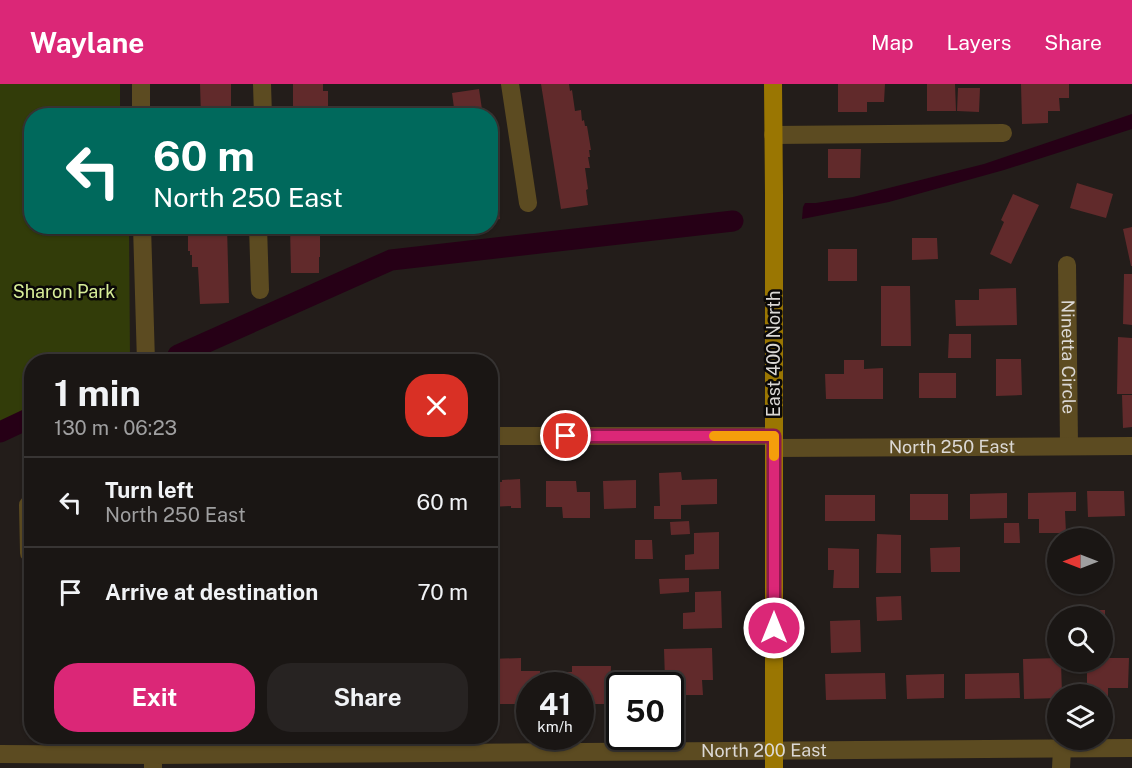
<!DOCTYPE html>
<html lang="en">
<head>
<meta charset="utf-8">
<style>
  :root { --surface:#1a1614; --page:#272322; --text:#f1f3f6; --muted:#9f9fa0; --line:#383534; --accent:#db2777 }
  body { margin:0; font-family:"Public Sans",sans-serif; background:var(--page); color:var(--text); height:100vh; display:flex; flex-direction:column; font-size:22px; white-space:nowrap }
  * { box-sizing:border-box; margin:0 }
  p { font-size:20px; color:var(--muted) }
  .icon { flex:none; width:33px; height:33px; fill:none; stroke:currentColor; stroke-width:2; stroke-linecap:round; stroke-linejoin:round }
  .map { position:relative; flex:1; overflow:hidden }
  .panel { position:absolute; left:24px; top:270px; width:474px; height:390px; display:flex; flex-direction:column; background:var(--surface); border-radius:24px; box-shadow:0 2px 4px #0004,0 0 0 2px var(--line) }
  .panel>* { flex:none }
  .top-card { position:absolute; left:24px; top:24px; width:474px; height:126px; border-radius:24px; box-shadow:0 2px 4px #0004,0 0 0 2px var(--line); background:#00695c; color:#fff; overflow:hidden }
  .needle { width:39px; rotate:270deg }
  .buttons { position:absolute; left:1047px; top:444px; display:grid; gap:12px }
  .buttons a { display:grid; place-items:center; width:66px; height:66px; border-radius:50%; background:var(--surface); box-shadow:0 2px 4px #0004,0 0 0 2px var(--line); font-size:30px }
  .speed { position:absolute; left:516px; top:588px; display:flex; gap:12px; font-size:30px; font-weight:700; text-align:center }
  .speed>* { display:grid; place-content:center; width:78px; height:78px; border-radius:50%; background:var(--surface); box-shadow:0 2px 4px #0004,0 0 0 2px var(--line); line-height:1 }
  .speed small { font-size:15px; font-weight:400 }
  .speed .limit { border:3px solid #111; border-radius:9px; background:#fff; color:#111 }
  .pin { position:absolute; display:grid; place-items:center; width:51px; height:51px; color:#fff; margin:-26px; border:3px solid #fff; border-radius:50%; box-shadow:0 2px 6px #0007 }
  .me { position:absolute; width:66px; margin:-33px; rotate:0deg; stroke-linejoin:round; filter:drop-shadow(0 0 4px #0008) }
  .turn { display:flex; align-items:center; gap:21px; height:126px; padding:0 30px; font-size:27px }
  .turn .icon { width:78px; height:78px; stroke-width:2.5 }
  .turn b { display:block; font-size:42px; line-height:51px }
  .round { display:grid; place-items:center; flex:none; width:63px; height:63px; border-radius:24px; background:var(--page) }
  .headline { display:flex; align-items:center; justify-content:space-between; height:102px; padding:0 30px }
  h1 { font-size:36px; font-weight:700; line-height:45px }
  .cta { display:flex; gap:12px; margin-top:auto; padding:12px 30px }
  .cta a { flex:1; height:69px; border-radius:24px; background:var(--accent); color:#fff; font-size:24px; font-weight:700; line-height:69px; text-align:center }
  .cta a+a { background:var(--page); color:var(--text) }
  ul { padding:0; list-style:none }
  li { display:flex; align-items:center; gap:18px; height:90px; padding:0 30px; border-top:2px solid var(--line) }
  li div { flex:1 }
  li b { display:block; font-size:22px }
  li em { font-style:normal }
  header { display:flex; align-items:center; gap:36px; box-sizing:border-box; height:84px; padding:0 30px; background:var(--accent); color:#fff }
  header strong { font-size:28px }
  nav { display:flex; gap:33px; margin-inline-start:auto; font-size:21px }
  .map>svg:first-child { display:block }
  .green { fill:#323c09 }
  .water { fill:#260016 }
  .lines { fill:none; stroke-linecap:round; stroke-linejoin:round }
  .canal { stroke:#260016; stroke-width:21 }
  .building { fill:#612a2b }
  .minor { stroke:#5c4b21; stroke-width:18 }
  .major { stroke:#9a7602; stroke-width:18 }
  .route-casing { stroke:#8e194d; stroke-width:15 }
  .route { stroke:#db2777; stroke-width:10 }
  .slow { stroke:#f59e0b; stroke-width:10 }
  .labels { text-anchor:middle; stroke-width:5; stroke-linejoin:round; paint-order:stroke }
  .park-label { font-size:18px; fill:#d7ed98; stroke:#0a0807 }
  .street-label { font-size:18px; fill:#dbd8d5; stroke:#0a0807 }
</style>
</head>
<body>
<header>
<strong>Waylane</strong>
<nav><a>Map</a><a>Layers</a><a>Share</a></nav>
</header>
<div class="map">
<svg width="1132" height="684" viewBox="0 0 1132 684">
  <rect width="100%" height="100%" fill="#231d1a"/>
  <path class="green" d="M0,0H120V31L32,32V142L129,143L130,277L32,278L31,326L0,341Z"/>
  <path class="water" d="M1132,30V45L1004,86L889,118L802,135L803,123L805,119H816L853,113L984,80Z"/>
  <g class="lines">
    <path class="canal" d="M178,271L391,176L733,137
      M0,348L32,333"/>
  </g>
  <path class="building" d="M200,0H231V32H201Z
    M293,0H323V7H328V23H332V32H293Z
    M541,0H569L570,7L572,6L575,27L581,26L582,37L584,36L585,42H587L591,66H589L590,73H588L590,84H585L588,105L586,106L588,121L561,125Z
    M838,0H885L884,18H867V28H838Z
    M927,0H955L956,27H927Z
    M1021,0H1069V14H1059L1060,27H1048V39L1022,40Z
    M958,4H980L979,28L957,27Z
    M479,5L483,32H453L452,25L454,24L452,9Z
    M828,65H861L860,94H828Z
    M492,83L500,135L490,137V84Z
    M1077,99L1113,110L1106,134L1070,124Z
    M1013,110L1039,121L1011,180L990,170L1004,138L1001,136Z
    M188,142H227L229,219L200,220L198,183H192V171H190V167H188Z
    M290,142H320V173H319V189H291Z
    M1132,143V182H1131L1123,145Z
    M912,154H937L938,175L912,176Z
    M828,165H857V197H828Z
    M1124,190H1132V241L1123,240Z
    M881,202H910L911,262H881Z
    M1016,204L1017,241L956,242L955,216H979V205Z
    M949,250H971V274H948Z
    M1118,253L1132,254V310H1117Z
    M996,275H1021L1022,311L996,312Z
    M844,276H864V285L883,284V315H826L825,290H844Z
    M919,289H956V314H919Z
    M1122,311H1132V343L1123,344Z
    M681,388L682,396L717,395V420L681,421V435H654V422H660L659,389Z
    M520,395L521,424H511V422L490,423V398H502V396Z
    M636,396V424L604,425L603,397Z
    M546,397H576L577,408H590V434H563L562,423H546Z
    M1087,407H1124L1125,432L1088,433Z
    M1076,408V427H1065L1066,449H1039V435H1028V409Z
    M1007,409V434L970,435V410Z
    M910,410H948V436H910Z
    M825,411H875V437H825Z
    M689,437L690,450L671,451L670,438Z
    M1004,439H1019L1020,459H1004Z
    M719,448V485L685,486V471L694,470V449Z
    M877,450L901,451V489H876Z
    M635,456H652L653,475H635Z
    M960,463V488H931L930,464Z
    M828,464L859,465V504H833L834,486H828Z
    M689,494V508L660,510L659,495Z
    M721,507L722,544L683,545V529L695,528V508Z
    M901,512L902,536L877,537L876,513Z
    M1080,526H1105V540H1102V532H1080Z
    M860,536L861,568L831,569L830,537Z
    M712,564L713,596H702L703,611H672V596H665L664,565Z
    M521,574V587H540V602H530V606H526L527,620H490V575Z
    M1058,574V578H1061L1062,610H1058V614L1024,615L1023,575Z
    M1102,574H1129L1128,604H1108V613H1102V610H1087V578H1102Z
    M572,582H611L610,620H580V602H554V588H572Z
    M885,589L886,615L826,616L825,590Z
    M1019,589L1020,614L965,615V590Z
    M944,590V614L907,615L906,591Z"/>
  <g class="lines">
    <g class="minor">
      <path d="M262,0L263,32"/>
      <path d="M510,0L528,119"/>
      <path d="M141,32V0"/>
      <path d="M773,51L1003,49"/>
      <path d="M142,142L146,278"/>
      <path d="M258,142L260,206"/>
      <path id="s1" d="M1067,181L1069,362"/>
      <path d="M490,352H774"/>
      <path id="s2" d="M774,364L1132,362"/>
      <path d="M28,421L29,469H32"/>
      <path d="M153,652V684"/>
      <path id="s3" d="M0,670L153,671L1132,664"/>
      <path d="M1061,684L1062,665"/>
    </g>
    <path class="major" d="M773,0L774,110V684"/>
  </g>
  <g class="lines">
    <g class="route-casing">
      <path id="route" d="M566,352H774V544"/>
    </g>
    <use href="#route" class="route"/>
    <path class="slow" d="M714,352H774V372"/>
  </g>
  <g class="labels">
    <g class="park-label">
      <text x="64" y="214">Sharon Park</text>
    </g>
    <g class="street-label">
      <text transform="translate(774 270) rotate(-90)" y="6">East 400 North</text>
      <text dy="6" stroke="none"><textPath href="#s1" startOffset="92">Ninetta Circle</textPath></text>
      <text dy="6" stroke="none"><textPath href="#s2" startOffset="178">North 250 East</textPath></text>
      <text dy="6" stroke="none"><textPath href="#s3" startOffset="764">North 200 East</textPath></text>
    </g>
  </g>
</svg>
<div class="buttons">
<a><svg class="needle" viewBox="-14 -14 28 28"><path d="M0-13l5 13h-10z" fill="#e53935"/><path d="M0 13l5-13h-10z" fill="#9f9fa0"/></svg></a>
<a><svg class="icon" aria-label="search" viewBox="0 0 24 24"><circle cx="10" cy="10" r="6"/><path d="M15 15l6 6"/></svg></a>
<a><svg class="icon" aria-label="layers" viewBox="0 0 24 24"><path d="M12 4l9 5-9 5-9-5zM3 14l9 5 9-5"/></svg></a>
</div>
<div class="speed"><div>41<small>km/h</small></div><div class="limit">50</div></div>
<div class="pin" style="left:566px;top:352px;background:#d93025"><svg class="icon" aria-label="arrive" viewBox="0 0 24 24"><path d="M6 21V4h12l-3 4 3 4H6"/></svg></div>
<svg class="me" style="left:774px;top:544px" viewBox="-20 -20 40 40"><circle r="17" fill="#db2777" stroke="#fff" stroke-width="3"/><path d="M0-11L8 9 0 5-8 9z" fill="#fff"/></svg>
<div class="top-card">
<div class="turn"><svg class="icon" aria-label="left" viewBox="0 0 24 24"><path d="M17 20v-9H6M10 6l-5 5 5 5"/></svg><div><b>60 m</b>North 250 East</div></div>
</div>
<section class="panel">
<div class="headline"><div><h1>1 min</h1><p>130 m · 06:23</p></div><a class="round" style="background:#d93025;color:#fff"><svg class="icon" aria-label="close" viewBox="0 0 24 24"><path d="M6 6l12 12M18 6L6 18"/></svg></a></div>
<ul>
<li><svg class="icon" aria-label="left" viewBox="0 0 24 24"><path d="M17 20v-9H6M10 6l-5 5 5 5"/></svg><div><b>Turn left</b><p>North 250 East</p></div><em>60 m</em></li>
<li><svg class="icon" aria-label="arrive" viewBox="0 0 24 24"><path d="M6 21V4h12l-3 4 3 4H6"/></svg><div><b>Arrive at destination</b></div><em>70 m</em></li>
</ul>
<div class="cta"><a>Exit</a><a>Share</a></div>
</section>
</div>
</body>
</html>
